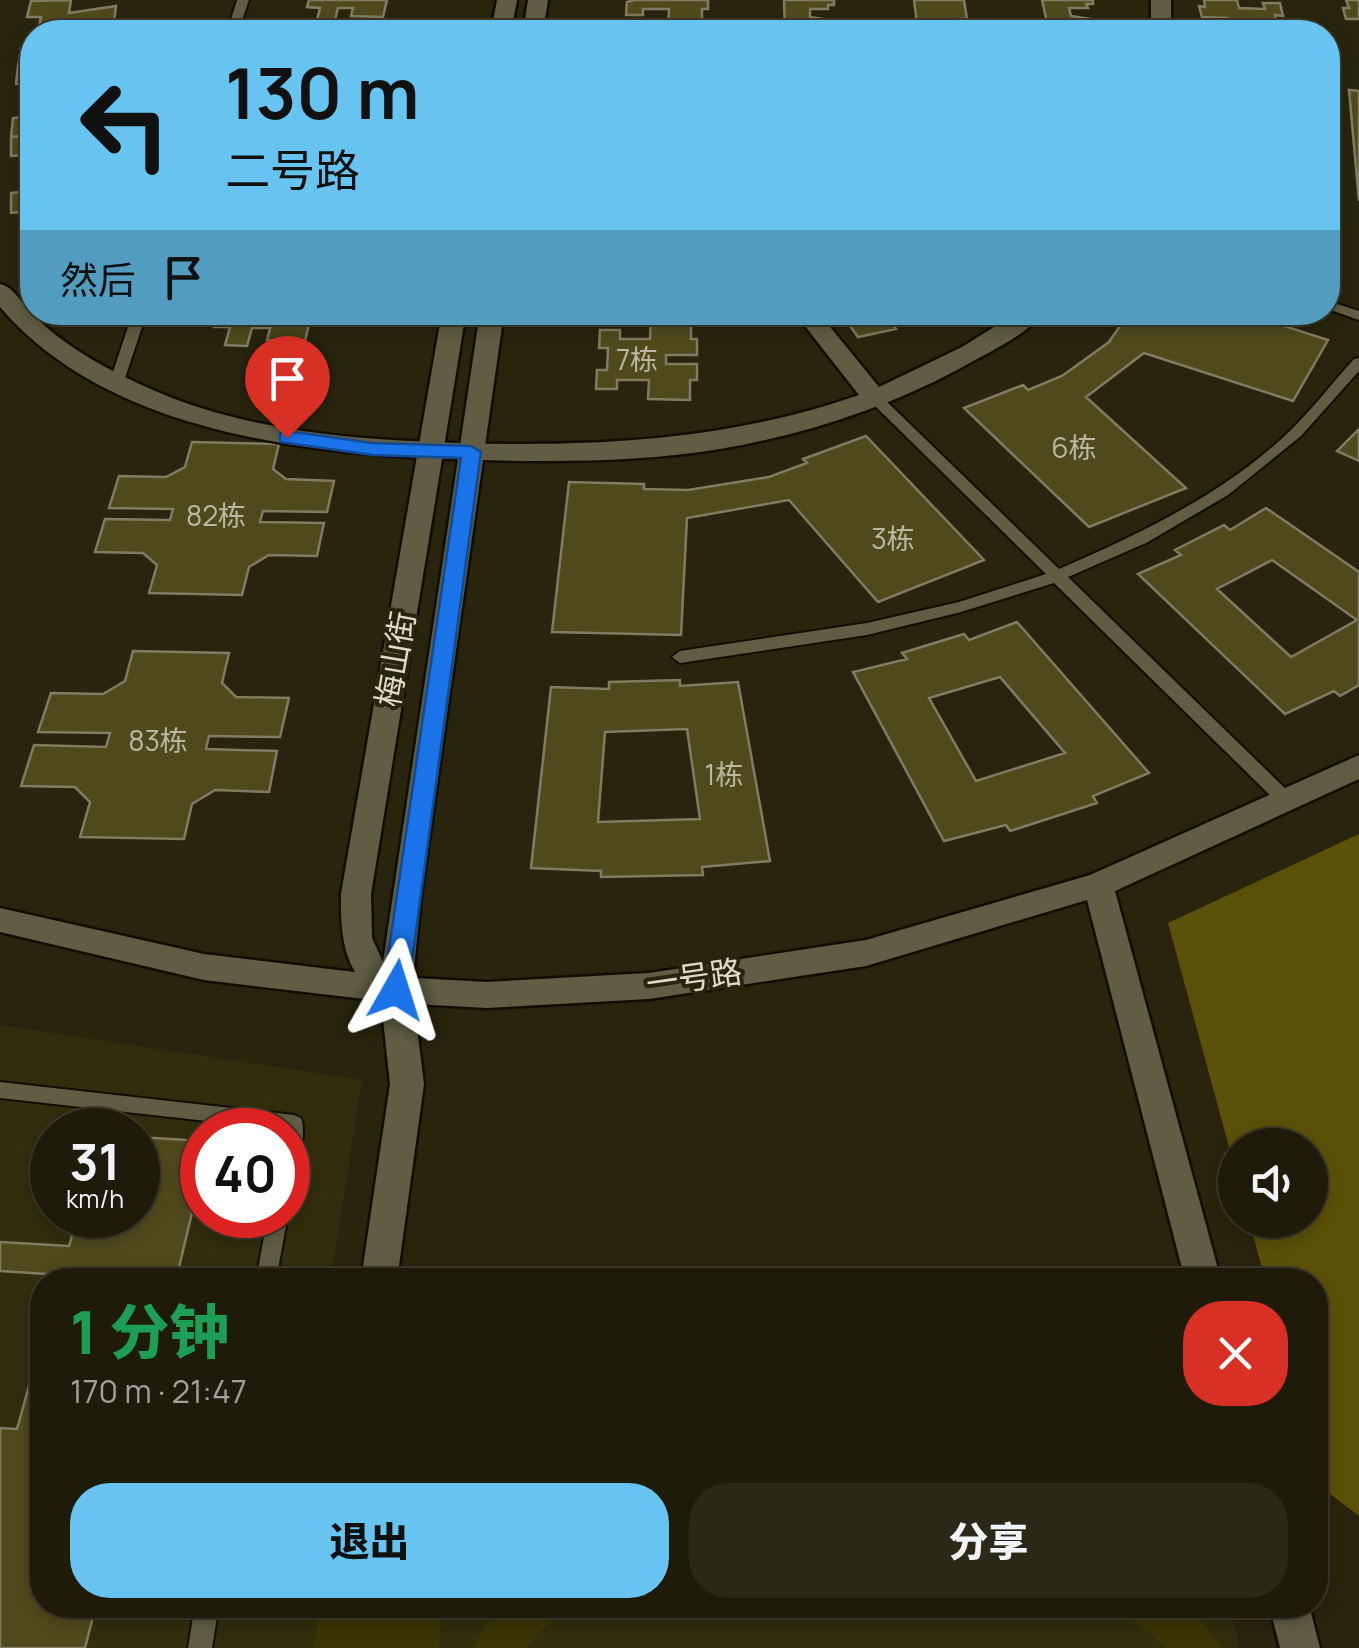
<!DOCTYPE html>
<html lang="zh">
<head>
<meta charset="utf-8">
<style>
  :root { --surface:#1e1b0a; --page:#2b2818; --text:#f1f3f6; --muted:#a1a19c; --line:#3c392b; --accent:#67c4f0 }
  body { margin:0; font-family:Manrope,"Noto Sans SC",sans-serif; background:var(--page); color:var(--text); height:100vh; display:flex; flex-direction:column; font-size:38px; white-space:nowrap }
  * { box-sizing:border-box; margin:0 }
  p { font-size:32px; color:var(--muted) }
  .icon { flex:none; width:55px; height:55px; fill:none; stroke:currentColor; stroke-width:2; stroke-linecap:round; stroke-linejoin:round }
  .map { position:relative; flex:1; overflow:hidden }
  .side { position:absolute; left:30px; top:1268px; width:1298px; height:350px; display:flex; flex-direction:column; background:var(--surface); border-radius:40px; box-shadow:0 5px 15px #0003,0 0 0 2px var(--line) }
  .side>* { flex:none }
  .guide { position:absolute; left:20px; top:20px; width:1320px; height:305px; border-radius:40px; box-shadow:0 5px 15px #0003,0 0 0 2px var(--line); background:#67c4f0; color:#111; overflow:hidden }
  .buttons { position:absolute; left:1218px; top:1128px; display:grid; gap:20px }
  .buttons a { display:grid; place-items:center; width:110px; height:110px; border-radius:50%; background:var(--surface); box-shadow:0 5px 15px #0003,0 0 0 2px var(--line); font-size:50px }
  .speed { position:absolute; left:30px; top:1108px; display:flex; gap:20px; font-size:50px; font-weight:700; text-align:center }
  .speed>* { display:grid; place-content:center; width:130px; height:130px; border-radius:50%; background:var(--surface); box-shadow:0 5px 15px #0003,0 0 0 2px var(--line); line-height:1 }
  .speed small { font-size:25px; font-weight:400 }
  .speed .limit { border:15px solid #d22; background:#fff; color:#111 }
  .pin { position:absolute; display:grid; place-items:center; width:85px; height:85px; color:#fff; margin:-102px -42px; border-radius:50% 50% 50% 0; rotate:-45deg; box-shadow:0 0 10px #0007 }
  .pin .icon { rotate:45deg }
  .me { position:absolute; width:110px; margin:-55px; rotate:6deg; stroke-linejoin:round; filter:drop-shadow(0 0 8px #0008) }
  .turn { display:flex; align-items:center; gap:35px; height:210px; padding:0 40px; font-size:45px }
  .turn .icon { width:130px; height:130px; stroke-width:2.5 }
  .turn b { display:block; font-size:70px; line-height:85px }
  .then { display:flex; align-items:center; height:95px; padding:0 40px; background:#0003; gap:20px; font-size:38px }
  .round { display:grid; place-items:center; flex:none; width:105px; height:105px; border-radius:40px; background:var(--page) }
  .headline { display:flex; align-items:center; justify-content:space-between; height:170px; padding:0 40px }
  h1 { font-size:60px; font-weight:800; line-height:75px; color:#1e9e55 }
  .action { display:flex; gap:20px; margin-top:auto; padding:20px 40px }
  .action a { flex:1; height:115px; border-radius:40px; background:var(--accent); color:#111; font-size:40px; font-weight:800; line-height:115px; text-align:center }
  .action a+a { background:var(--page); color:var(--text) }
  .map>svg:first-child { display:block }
  .built { fill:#312d0d; fill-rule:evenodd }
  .green { fill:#3b3405 }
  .forest { fill:#5b5007 }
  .building { fill:#50491c; stroke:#807c62; stroke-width:2.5; fill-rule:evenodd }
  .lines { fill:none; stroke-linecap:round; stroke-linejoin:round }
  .service-casing { stroke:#110d00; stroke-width:4 }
  .minor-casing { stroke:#110d00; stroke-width:5 }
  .tertiary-casing { stroke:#110d00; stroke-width:5 }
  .service { fill:#605d44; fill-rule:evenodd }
  .minor { fill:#605d44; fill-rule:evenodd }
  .tertiary { fill:#605d44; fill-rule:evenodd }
  .route { fill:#1a73e8; stroke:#114b97; stroke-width:2.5 }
  .labels { text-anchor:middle; stroke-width:8; stroke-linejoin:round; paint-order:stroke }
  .number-label { font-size:28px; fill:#bab7a2 }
  .street-label { font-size:32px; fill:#dedcce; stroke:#28240d }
</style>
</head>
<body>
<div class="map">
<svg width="1359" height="1648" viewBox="0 0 1359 1648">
  <rect width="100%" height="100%" fill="#28240d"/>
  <path class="built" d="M0,1025L362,1080L331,1280H42V1605H1229L1240,1648H0ZM52,1130H138V1215H52ZM202,1130H288V1215H202Z"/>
  <path class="green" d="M320,1605H442L439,1648H314Z
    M498,1605H581C559,1615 541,1627 527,1648H472Z
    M1083,1605H1188L1223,1648H1165C1144,1623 1114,1610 1083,1605Z"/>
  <path class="forest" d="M1359,834V1516L1321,1487L1315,1465V1280H1265L1249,1220H1310V1145H1235V1169L1168,923Z"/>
  <path class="building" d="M71,0L69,13L116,6L114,21L103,22L101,32H38L41,17H27L31,1Z
    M309,0H387L383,17L351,16L353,8H338L335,20H317L320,8L307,7Z
    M635,0H708V9H702V32H668L669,9H643V15H626L627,2Z
    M784,0H834V5H828V9H810V17L836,21L837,32H785Z
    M914,0H964L967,19H960L961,23H942L943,31L962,32H918Z
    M1042,0H1093V4H1086L1088,8H1069L1071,16L1098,20L1100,32H1049Z
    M1204,0H1237L1239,8L1265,9L1263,3H1280L1283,16L1275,15L1278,30L1287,32H1205L1203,23L1228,24L1227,18L1202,17L1199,6L1205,7Z
    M1346,0H1359V19H1346L1343,8H1349Z
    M21,48H32V65L18,66Z
    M32,65V135L11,137L13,118L28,116L31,83L16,84L18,66Z
    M1349,90L1359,91V201Z
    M32,135V211L11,213V193L27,191L26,155L11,156V137Z
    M218,312H312L305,341L267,340L270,328H252L247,346L225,345L230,327H214Z
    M651,312H691V339H697V355H666V364H697V380H690V400L648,399L649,380H617V389H596L597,370H607L608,348H599L600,330H620V339H650Z
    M835,312H884L896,329L858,337L846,320L840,321Z
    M1121,312H1240L1328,340L1293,401L1144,353L1086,397L1186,488L1089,527L964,408L1023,385L1028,390L1062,376L1109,342L1124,320L1117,318Z
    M1359,429V461L1337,451Z
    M866,436L984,560L878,602L789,500L687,518L681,635L552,632L569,482L644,484V489L688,490L769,477L807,463L803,459Z
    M192,442L279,444L273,469L286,479L334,481L327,512L263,511L260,522L324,523L317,556L269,555L249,567L242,595L149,593L157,565L143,553L95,552L105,519L170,520L173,509L109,508L119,476L166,477L185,467Z
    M1266,508L1359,572V685L1340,696L1334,691L1285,714L1138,574L1181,555L1175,550L1224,525L1230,530ZM1272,560L1357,620L1291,657L1217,589Z
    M1017,622L1149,773L1093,796L1097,803L1010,831L1006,825L944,841L853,672L907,659L902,653L964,634L969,640ZM1000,677L1065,753L976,781L929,698Z
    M133,651L229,653L222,683L236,697L289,698L280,737L209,736L206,749L277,751L269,792L215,790L192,804L184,839L80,837L90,802L75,787L21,786L34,745L106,747L110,733L38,732L51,693L103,694L125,681Z
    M680,680V686L738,682L770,861L702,867L703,875L601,877V871L531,868L551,687L609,689V682ZM687,729L700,819L598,822L605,732Z
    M138,1137L202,1141V1171L176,1280H60L61,1275L0,1271V1242L69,1246L78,1215H138Z
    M42,1339V1605H96L85,1648H0V1428L17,1429Z"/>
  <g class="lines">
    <g class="service-casing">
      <path id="service" d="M237,0H249L238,32H227Z
        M1328,301L1359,311V320L1328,309Z
        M133,312H147L123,384L116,388L111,387L109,384Z
        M1359,358V371L1301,436L1228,495L1146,543L1068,577L1294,797L1297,802L1294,807H1282L1054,583L961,612L867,635L680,663L672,657L680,651L867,623L959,602L1046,574L870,401V395H880L1059,569C1142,533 1226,493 1292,429C1314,407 1333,382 1354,359Z
        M0,1082L294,1115L301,1118C306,1131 301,1155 295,1168L288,1171V1130L0,1098Z
        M288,1213V1215L276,1280H256L268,1215Z
        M195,1605H219L212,1648H188Z"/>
    </g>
    <g class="minor-casing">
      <path id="minor" d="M1151,0H1171V32H1151Z
        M0,284C14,287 22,304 32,314C64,346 106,369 146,387C243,431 352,440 457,443C596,447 727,441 859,395L794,312H818L879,387L962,347L1018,312H1045C1024,337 985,354 957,370C884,409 802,435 720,449C640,462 559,462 478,460C319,455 111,437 0,307Z
        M1359,755V779L1115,891L1221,1280H1185L1087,900L866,966L649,999L487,1008L414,1004L424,1084L397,1280H361L390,1084L381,1001L204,980L0,932V908L204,954L396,977L487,982L649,973L866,940L1090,875Z
        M1269,1605H1309L1320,1648H1280Z"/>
    </g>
    <g class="tertiary-casing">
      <path id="tertiary" d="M497,0H517L511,32H491Z
        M528,0H548L543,32H523Z
        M442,312H466L371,894L372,938L383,962L480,312H504L421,897L412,990L407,999L396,1003C345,986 340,941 341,894Z"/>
    </g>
    <use href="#service" class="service"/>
    <use href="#minor" class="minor"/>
    <use href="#tertiary" class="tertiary"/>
  </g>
  <path class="route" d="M287,431L372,443L471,446L481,452L408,990L404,997H387L383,990L461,458L372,455L280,442V433Z"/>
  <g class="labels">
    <g class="number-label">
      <text x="637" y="370">7栋</text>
      <text x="1074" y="458">6栋</text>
      <text x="216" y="526">82栋</text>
      <text x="893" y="549">3栋</text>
      <text x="158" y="751">83栋</text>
      <text x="724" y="785">1栋</text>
    </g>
    <g class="street-label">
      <text transform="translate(396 659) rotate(-80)" y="11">梅山街</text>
      <text transform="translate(694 978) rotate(-8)" y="11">一号路</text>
    </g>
  </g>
</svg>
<div class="buttons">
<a><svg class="icon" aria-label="sound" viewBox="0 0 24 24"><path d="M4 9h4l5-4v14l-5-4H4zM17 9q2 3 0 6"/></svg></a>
</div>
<div class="speed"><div>31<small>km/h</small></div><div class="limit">40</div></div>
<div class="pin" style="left:287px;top:438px;background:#d93025"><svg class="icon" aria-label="arrive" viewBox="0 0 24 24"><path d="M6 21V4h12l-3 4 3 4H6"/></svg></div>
<svg class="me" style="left:396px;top:990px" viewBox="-20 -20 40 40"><path d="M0-17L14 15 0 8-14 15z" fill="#1a73e8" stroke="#fff" stroke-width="4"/></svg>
<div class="guide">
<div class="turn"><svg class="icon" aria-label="left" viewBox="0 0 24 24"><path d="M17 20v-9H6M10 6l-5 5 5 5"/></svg><div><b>130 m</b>二号路</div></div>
<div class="then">然后<svg class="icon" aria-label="arrive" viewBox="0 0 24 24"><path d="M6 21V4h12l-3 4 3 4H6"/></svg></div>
</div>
<section class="side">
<div class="headline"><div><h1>1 分钟</h1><p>170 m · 21:47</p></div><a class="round" style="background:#d93025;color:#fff"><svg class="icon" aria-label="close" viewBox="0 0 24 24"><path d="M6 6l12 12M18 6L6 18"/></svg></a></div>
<div class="action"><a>退出</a><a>分享</a></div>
</section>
</div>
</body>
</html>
